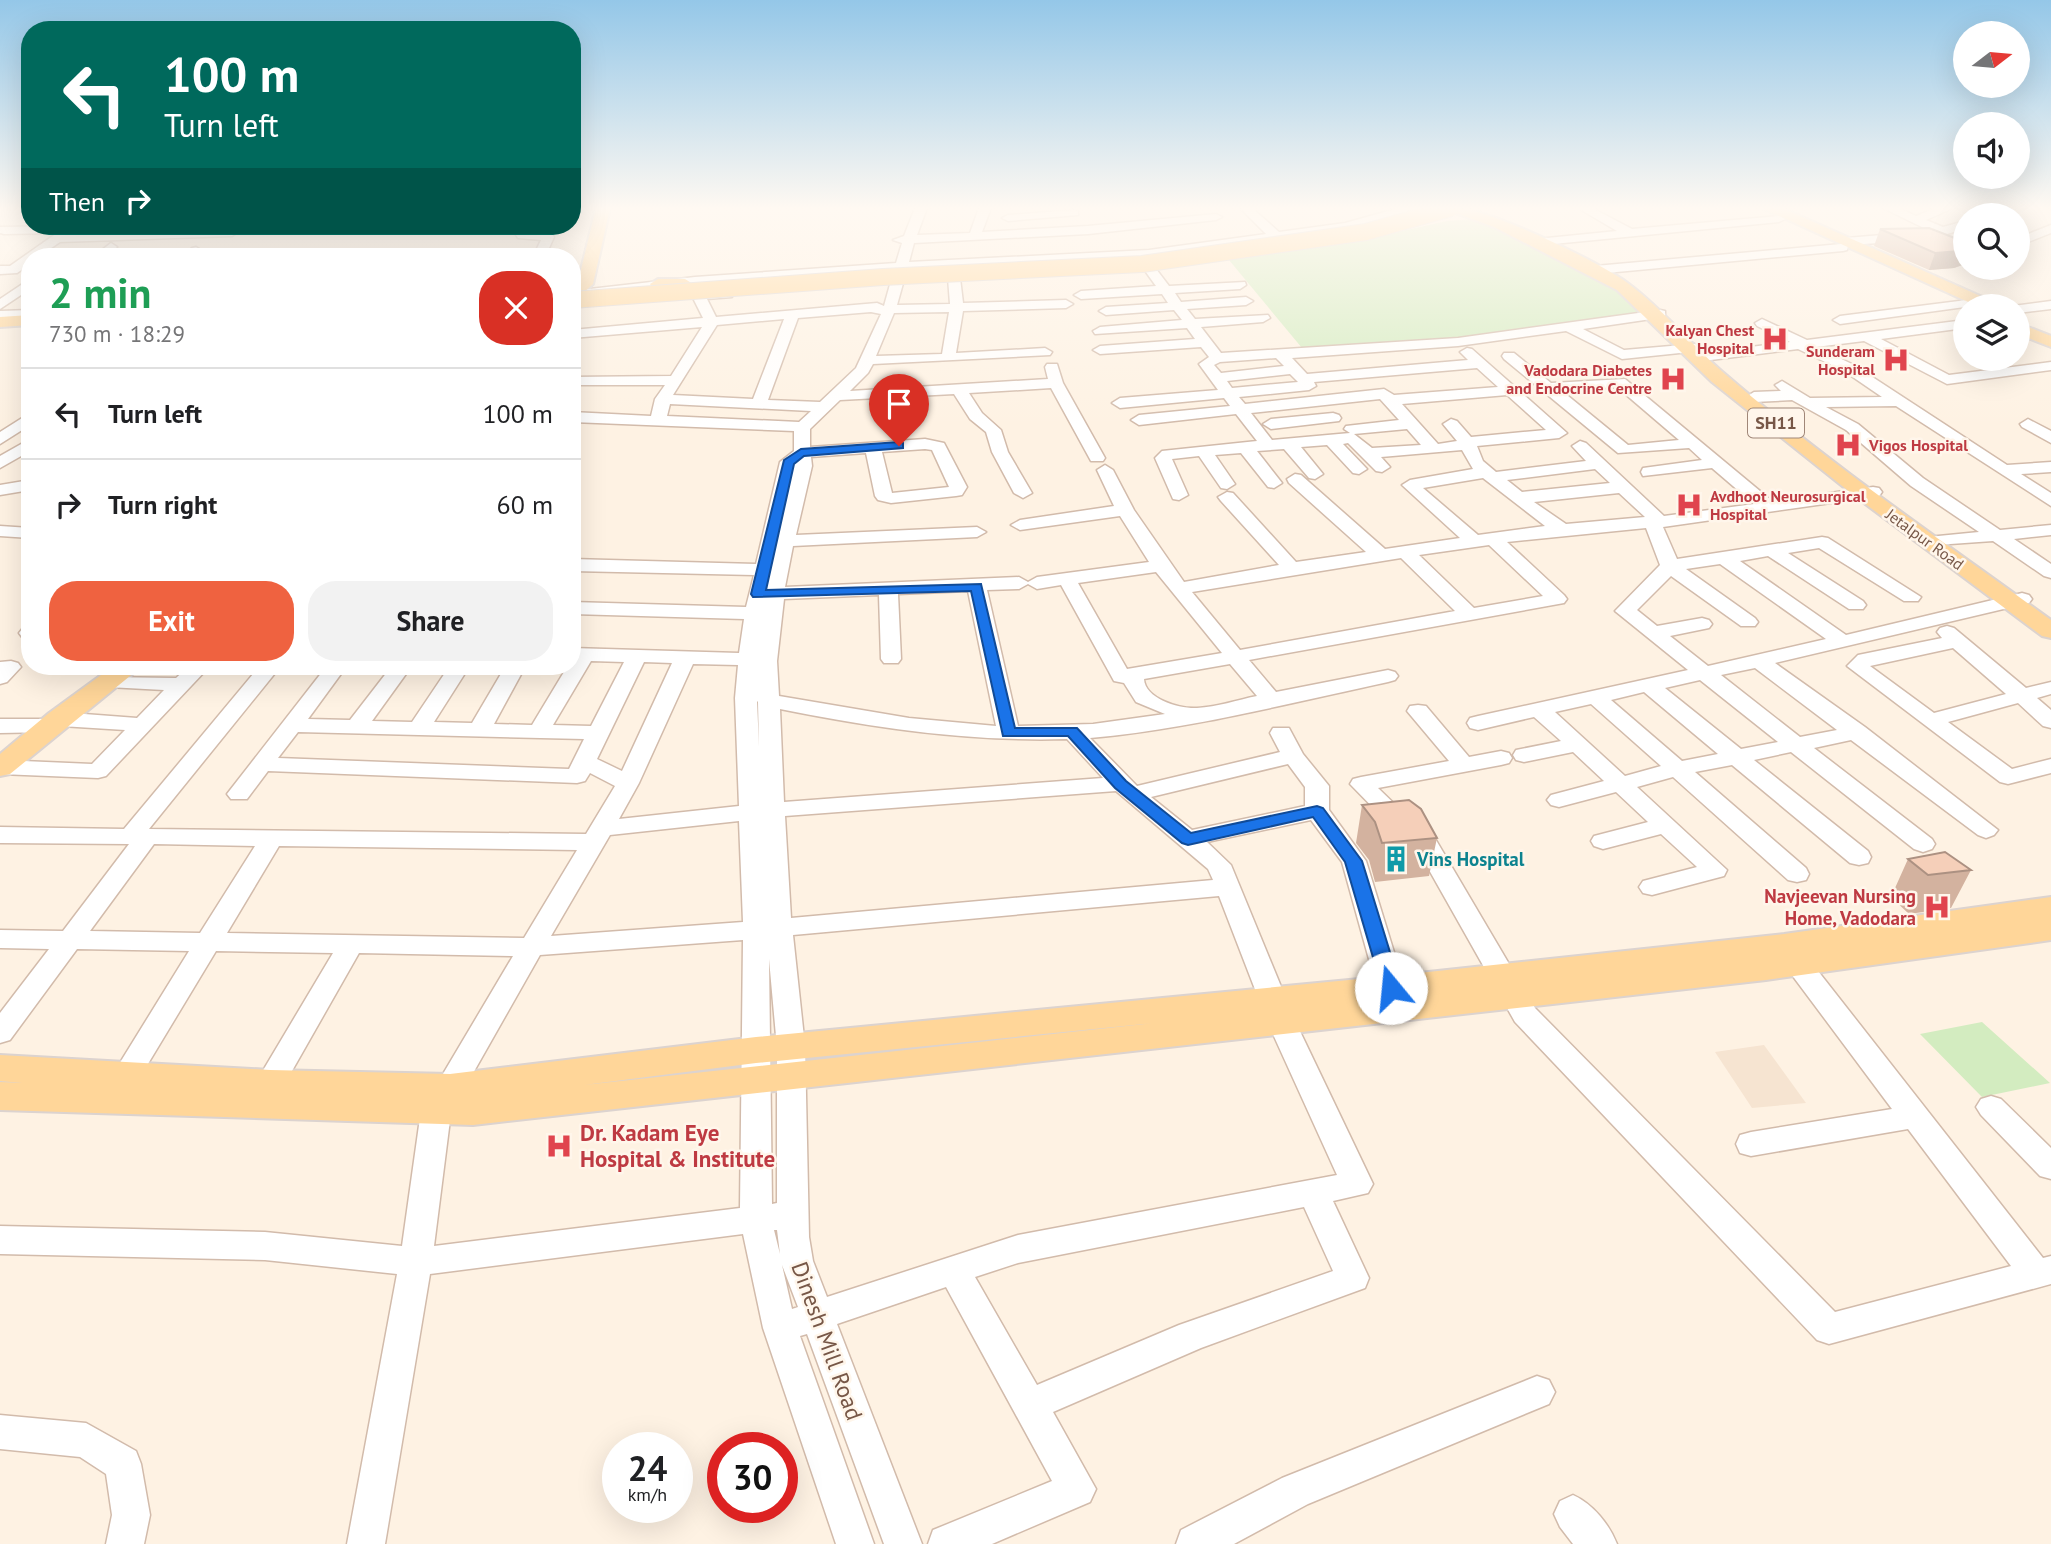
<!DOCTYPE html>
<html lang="en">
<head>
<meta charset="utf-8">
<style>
  :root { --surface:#fff; --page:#f2f2f2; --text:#202124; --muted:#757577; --line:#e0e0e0; --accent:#ef6240 }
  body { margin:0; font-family:"PT Sans",sans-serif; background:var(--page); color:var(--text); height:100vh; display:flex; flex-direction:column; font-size:26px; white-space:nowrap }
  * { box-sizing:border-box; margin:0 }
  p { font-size:23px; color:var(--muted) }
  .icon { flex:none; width:38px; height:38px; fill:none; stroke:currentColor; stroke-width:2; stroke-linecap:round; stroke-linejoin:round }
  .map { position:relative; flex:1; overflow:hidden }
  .drawer { position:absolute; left:21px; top:248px; width:560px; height:427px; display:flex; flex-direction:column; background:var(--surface); border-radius:28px; box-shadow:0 7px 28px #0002 }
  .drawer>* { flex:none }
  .hud { position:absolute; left:21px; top:21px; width:560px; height:214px; border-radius:28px; box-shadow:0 7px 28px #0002; background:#00695c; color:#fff; overflow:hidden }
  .needle { width:46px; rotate:74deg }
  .buttons { position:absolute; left:1953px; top:21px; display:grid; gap:14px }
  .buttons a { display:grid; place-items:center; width:77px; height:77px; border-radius:50%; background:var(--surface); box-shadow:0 7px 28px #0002; font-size:35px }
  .speed { position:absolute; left:602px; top:1432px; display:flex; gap:14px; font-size:35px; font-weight:700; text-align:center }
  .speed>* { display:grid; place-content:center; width:91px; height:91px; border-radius:50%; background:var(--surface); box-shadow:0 7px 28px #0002; line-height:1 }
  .speed small { font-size:18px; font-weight:400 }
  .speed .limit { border:10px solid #d22; background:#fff; color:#111 }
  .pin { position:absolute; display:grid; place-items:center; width:60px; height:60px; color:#fff; margin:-72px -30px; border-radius:50% 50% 50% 0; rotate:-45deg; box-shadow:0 0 7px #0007 }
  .pin .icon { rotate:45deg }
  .me { position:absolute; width:77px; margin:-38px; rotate:343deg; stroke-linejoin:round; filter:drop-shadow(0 0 5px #0008) }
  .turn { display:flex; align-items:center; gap:24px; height:147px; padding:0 28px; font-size:32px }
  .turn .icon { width:91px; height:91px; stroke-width:2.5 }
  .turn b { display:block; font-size:49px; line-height:60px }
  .then { display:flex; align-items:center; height:66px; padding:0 28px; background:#0003; gap:14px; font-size:26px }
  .round { display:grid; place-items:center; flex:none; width:74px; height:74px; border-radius:28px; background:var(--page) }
  .summary { display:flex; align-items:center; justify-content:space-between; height:119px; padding:0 28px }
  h1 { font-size:42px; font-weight:700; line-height:52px; color:#1e9e55 }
  .action { display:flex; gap:14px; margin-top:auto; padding:14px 28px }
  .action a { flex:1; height:80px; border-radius:28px; background:var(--accent); color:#fff; font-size:28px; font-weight:700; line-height:80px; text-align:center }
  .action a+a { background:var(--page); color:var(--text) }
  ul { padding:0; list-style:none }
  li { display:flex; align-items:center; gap:21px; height:91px; padding:0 28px; border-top:2px solid var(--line) }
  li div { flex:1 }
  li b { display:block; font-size:26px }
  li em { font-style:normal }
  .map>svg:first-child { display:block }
  .residential { fill:#f6e4d1 }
  .green { fill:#d3ecc0 }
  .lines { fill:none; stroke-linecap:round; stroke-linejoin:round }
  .minor-casing { stroke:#d2bbab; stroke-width:3 }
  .major-casing { stroke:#dcd3cf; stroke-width:4 }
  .minor { fill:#fff; fill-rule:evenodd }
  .major { fill:#ffd699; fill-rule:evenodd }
  .major-bridge-casing { stroke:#dcd3cf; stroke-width:18; stroke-linecap:butt }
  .major-bridge { stroke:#ffd699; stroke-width:16 }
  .wall { fill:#d3b29f }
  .shaded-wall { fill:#ac9182 }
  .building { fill:#f5cfb9; stroke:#ac9182; stroke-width:2 }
  .route { fill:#1a73e8; stroke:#114b97; stroke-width:2 }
  .labels { text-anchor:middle; stroke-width:5; stroke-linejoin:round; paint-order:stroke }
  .far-health-label { font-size:16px; font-weight:bold; fill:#be3a42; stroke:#fff6eb; text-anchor:end }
  .far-street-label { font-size:16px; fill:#775747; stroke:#fff6eb }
  .shield { fill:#fff6eb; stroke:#a08778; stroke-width:2 }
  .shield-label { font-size:18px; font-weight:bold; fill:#775747 }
  .culture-label { font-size:19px; font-weight:bold; fill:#0d838f; stroke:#fff6eb; text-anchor:start }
  .health-label { font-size:19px; font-weight:bold; fill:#be3a42; stroke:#fff6eb; text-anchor:end }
  .near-health-label { font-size:23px; font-weight:bold; fill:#be3a42; stroke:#fff6eb; text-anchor:start }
  .near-street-label { font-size:23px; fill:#775747; stroke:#fff6eb }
</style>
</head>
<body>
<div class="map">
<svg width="2051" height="1544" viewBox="0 0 2051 1544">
  <rect width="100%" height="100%" fill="#fef2e3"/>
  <path class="residential" d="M1764,1045L1806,1103L1752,1108L1715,1052Z"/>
  <path class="green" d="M1474,219L1558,250L1655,316L1458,342L1302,348L1229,260L1393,233L1447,221Z
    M1982,1022L2050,1083L1982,1097L1920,1034Z"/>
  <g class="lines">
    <g class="minor-casing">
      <path id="minor" d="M915,208H927L917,235L970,233L979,208H991L982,232L1088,226L1216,214L1222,217L1216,220L1088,234L914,243L909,262L1149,250L1266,234L1240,208H1252L1279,232L1345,223L1399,208H1419L1345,230L1149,258L907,269L897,305L950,304L948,278L954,274L960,278L963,303L1066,300L1073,304L1066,308L963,311L956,353L1045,348L1052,352L1050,355L873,364L868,373L850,391L1048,379L1045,367L1047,364H1057L1063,383L1105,458L1103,461H1091L1051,388L969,393L982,413L1001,430L1008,452L1032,493L1023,498L1014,493L992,452L986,432L970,419L954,394L840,400L810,429V447L925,439L944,443L967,487L962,495L956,496L891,503L878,500L875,496L866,453L811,457L812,466L796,535L977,527L986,532L977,537L793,546L785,587L1019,577L1028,582L1037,577L1149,562L1120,516L1020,530L1011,525L1020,520L1114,506L1097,470L1105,465L1113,470L1134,510L1184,582L1279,565L1221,501L1218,497L1227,492L1233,493L1296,562L1366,552L1289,483L1287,479L1295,474L1301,475L1385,549L1460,538L1402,485L1410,480L1473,469L1462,450L1381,457L1390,467L1382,472L1376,471L1348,443L1343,444L1367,469L1359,474L1353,473L1327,445L1301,447L1323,474L1315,479L1309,478L1284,449L1257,451L1282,483L1274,488L1268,487L1241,453L1215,455L1235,484L1227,489L1221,488L1199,456L1172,459L1188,495L1179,500L1173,499L1155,458L1162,451L1257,441L1236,414L1139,425L1131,420L1139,415L1230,406L1224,398L1120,408L1112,403L1120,398L1218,390L1199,364L1209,357L1201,347L1100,354L1093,350L1100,346L1195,339L1187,328L1095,334L1093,331L1100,327L1182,320L1174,310L1106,315L1099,311L1106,307L1168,303L1162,294L1081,299L1074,295L1081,291L1156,286L1143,268L1145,265H1153L1169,286L1245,282L1246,285L1240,289L1175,293L1181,302L1246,297L1253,301L1246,305L1187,309L1195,319L1268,315L1270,318L1263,322L1201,327L1221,353L1458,338L1660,310L1665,311V317L1583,329L1624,350L1694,344L1699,345V351L1622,359L1566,331L1458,346L1292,358L1307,374L1468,360L1460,352L1467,348L1472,349L1567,433L1559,438L1477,446L1483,461L1496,472L1586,461L1572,446L1580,441L1586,443L1664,516L1754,504L1712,468L1643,476L1641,472L1643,468L1702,460L1689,448L1618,453L1504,359L1502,356L1504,353H1514L1551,383L1625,379L1772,501L1873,487L1879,488L1882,492L1879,496L1873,497L1663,527L1677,559L1822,537L1828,538L1921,597L1918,601H1904L1819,548L1788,553L1863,601L1866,605L1863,609H1849L1768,556L1740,561L1846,635L2022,593L2029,595L2032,599L2029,603L1775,663L1865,727L1998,830L1994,835L1986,838L1978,835L1851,740L1814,748L1932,839L1935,844L1932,849L1923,852L1914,849L1791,752L1754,760L1868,851L1871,857L1868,863L1859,865L1850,863L1732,765L1695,772L1806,868L1809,874L1806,880L1797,882L1788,880L1673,777L1637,787L1727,870L1724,876L1652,895L1643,893L1639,887L1643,881L1697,867L1661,834L1603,849L1594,846L1591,841L1594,836L1648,822L1616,792L1559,807L1551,805L1547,800L1551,795L1604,781L1573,752L1524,762L1516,760L1513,755L1516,750L1561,741L1534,717L1478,730L1470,728L1467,723L1470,718L1478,716L1688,670L1615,611L1660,565L1646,528L1507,542L1564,595L1567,599L1564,603L1249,660L1276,692L1388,670L1395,672L1398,676L1395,680L1388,682C1290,703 1190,729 1090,738L1137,786L1280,752L1270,733L1273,728H1289L1303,754L1329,786V810L1366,861L1405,988L1401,995L1391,998L1381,995L1377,988L1342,862L1311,820L1207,842L1231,865L1296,1023L1373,1184L1368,1193L1333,1201L1369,1278L1365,1288L1201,1348L1053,1412L1096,1489L1090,1502L992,1544H928L933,1530L1052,1481L946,1287L837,1324L922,1544H884L807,1334L800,1336L874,1544H836L763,1328L743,1234L430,1274L385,1544H347L397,1274L265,1260L0,1254V1226L265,1232L402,1246L421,1111L513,956L359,953L280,1092L270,1095L260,1092L255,1084L333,953L216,951L137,1082L127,1085L117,1082L113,1074L189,951L77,949L10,1040L0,1043V1013L49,949L0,948V930L63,931L129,844L0,843V827L124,829L259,667H280L149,829L586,834L615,786L590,773L585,781L577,783L268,771L247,799H231L227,794L326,667H346L308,719L350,720L391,667H411L372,721L412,722L449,667H469L434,722L472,723L505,667H525L494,724L532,725L567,667H572V648L739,653L744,619L572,614V602L746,607L754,575L572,571V559L756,564L780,462L794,451V431L572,422V412L651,416L655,399L665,385H572V377L671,376L702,327L572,338V330L703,318L692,296L699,292L732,291V297L707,299L716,317L877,303L884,306L894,270L695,285L577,298L572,297V291L695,277L896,263L902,243L893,240L904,236ZM871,312L881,314L856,368L820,402L768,400L798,318ZM949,312L942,354L876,356L894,313ZM784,319L753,399L673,395L717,325ZM1276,358L1284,366L1221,373L1214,365L1220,362ZM1477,368L1498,387L1394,395L1384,389L1245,404L1239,397L1309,390L1316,386L1314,382ZM1290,374L1298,382L1232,388L1227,381ZM1617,387L1679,440L1628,445L1562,391ZM1507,395L1546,430L1471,437L1457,421L1451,419L1443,424L1457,441L1438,444L1402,404ZM1380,399L1399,420L1346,426L1344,429L1350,433L1272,440L1251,413ZM670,404L811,411L799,422L667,416ZM1407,429L1421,445L1372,448L1354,434ZM925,449L932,450L949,487L892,493L882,452ZM1595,469L1610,483L1522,492L1507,480ZM1483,478L1545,526L1478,535L1423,488ZM1619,493L1645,517L1566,524L1534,502ZM1489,545L1543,596L1474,608L1419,555ZM1401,558L1455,611L1240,650L1192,592ZM1720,564L1826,639L1708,666L1670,636L1709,628L1712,624L1709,620L1702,618L1657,626L1637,610L1671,576L1741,626H1755L1758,622L1755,618L1686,569ZM1156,572L1222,653L1127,669L1078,583ZM1028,584L1037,589L1061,585L1114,681L1124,683L1136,702L1165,714L1093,724L1018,726L987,590L1019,589ZM968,591L996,726L909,718L779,696L777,661L784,599L879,595L881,659L884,663H898L901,659L898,594ZM591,661L624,662L591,726L553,725ZM644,662L672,663L622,771L597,759ZM693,664L738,665L735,698L739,806L619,819L639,783ZM1230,664L1257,696C1237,700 1217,707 1197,708C1180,709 1145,699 1144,679ZM1755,668L1837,730L1800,737L1721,675ZM1700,680L1778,742L1741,749L1665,688ZM1644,692L1718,754L1682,761L1611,700ZM757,701L758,702L759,747ZM1591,704L1661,766L1625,776L1555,712ZM780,709C874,728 970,742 1067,739L1103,778L784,802ZM298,732L584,739L569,769L278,758ZM1288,764L1305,787V806L1192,830L1151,797ZM1116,791L1208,869L1213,880L791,918L785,816ZM739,821L743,922L551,936L610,835ZM154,844L255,846L200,933L90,931ZM279,846L577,850L524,938L227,933ZM1219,896L1268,1023L1337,1175L1018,1235L827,1297L813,1261L809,1237L805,1047L793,935ZM743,940L740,1208L434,1246L451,1112L540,955ZM769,959L777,1047V1203L772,1204ZM1304,1207L1333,1271L1179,1325L1037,1385L975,1277L1018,1263ZM774,1230H777L780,1254ZM782,1265L798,1307L792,1309Z
        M1578,208H1592L1632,229L1779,216L1785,219L1779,222L1543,245V239L1547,238L1617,231Z
        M1883,208H1899L1916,216L1936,208H1953L1926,220L1943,227L1965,221V229L1925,240L1848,245L1847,250L1843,251L1595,274L1589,270L1595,266L1841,244L1842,239L1846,238L1930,231Z
        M1999,208H2016L2002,215H1986Z
        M1074,210L1078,211V215L1008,221L1002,218L1008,215Z
        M2051,225V233L2018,246V238Z
        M70,226L75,229L71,234L232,228L238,232L232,236L60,242L38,257H30V264L17,273L0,274V266H10L57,233L4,234L0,233V227Z
        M522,231L552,234L554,237L545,257H533L541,240L518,238L516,235Z
        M111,243L117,247L106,257H93Z
        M196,247L202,251L197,257H185L192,248Z
        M30,279V289L0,309V299Z
        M1967,300L1972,301V306L1840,324L1833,320L1840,316Z
        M2051,301V309L2018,313V306H2013Z
        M30,310V318L0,319V311Z
        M1762,319L1807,340L1965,320V328L1881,339L1949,375L2051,362V370L1947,384L1864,341L1816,347L1854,365L2007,465L2051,462V472L2021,474L2051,493V506L1896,406L1826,407L1858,424L1923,478L2000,530L2051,525V535L2014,539L2051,564V578L2044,576L1993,541L1922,546L1919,542L1928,537L1979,532L1911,486L1846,430L1792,400L1754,402L1746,397L1754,392L1781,391L1775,385L1782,381L1810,398L1882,397L1844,371L1798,349L1695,362L1688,358L1695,354L1790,342L1757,326L1755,323Z
        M30,413V425L0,444V432Z
        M1333,413L1339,415L1341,418L1339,421L1271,429L1263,424L1271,419Z
        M2028,419L2051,431V443L2022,427L2020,424Z
        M30,439V451L0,468V456Z
        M30,480V490L0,495V485Z
        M0,526L30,528V538L0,536Z
        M30,626V639L22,637L19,633L23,628Z
        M1947,626L1954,628L2026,688L2051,682V694L2037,698L2051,710V728L2043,726L2018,703L1948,722L2012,769L2051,759V773L2008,784L2000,782L1847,666L1858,655L1942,638L1937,632L1940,628ZM1953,648L2006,694L1934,713L1870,666Z
        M11,661L18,663L21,667L7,682L0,684V662Z
        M188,667H209L106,776L98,778L0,774V760L92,764L125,730L61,726L51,732L0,733V719H47L50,714L58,712L137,718L164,690L108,687L101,685L98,681L101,677L176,678Z
        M1418,705L1426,706L1469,757L1501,751L1509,753L1512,758L1509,763L1501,765L1378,788L1407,816L1433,835L1535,1008L1835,1312L2011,1266L1908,1129L1751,1156L1740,1153L1736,1144L1740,1135L1751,1132L1892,1109L1789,971L1785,964L1789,957L1798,955L1807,957L2043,1258L2051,1256V1284L1829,1344L1817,1340L1515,1022L1415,845L1391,826L1350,784L1353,779L1361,777L1449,761L1407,711L1410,706Z
        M1991,1096L2001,1099L2051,1148V1179L2040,1176L1981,1115L1976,1107L1981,1099Z
        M1537,1376L1549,1380L1555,1392L1549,1404L1308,1504L1234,1544H1176L1181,1530L1282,1478Z
        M0,1415L86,1423L136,1451L141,1464L150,1515L144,1544H106L112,1515L106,1474L80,1457L0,1449Z
        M1573,1495C1593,1504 1609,1524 1617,1544H1573L1560,1527L1554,1514L1560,1501Z"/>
    </g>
    <g class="major-casing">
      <path id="major" d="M596,208H610L593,284L580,296L572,297V286L578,282Z
        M1455,208C1488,208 1600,262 1629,284C1664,310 1692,346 1725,374C1828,463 1941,540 2051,620V638L2042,636L1856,497L1712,382L1617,290L1494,227L1456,213Z
        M1762,208H1782L1996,303L1998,306H1977Z
        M658,279H685L693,284L685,289L652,287L650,284Z
        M30,315V325L0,327V317Z
        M2018,323L2051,336V347L2018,334Z
        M112,667H141L10,774L0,776V754L49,713Z
        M2051,897V940L1766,980L473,1125L0,1110V1082L22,1083L0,1081V1055L270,1070L450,1074L756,1037L1391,976L1784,934ZM1154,1023L584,1085L756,1063Z"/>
    </g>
    <use href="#minor" class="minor"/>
    <use href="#major" class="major"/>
    <g class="major-bridge-casing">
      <path id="major-bridge" d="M572,300L883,277L1142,264L1366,232L1451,208"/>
    </g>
    <use href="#major-bridge" class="major-bridge"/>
  </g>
  <path class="wall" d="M1880,229L1965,242V264L1954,268L1929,270L1874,246Z
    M1362,805L1437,838L1429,876L1375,882L1369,860L1356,843Z
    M1908,859L1971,870L1951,908L1909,914L1891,897Z"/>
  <path class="shaded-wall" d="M1965,249V264L1954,268L1929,270L1935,253Z"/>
  <path class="building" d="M1929,228L1965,242V249L1960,251L1935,253L1880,229Z
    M1409,800L1421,809L1437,838L1382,843L1375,822L1362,805Z
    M1945,852L1971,870L1928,875L1908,859Z"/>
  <linearGradient id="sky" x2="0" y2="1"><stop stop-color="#94c7e8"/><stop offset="0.49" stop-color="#fff9f2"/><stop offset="1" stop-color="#fff9f2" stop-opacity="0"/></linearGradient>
  <rect width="2051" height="425" fill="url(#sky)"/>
  <path class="route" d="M899,442L903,443V448L804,456L794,464L766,590L981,584L1015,728H1077L1126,781L1191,833L1317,806L1323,808L1362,861L1401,988L1398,992H1385L1382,988L1345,862L1313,817L1188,845L1182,843L1115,788L1068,736H1003L971,591L753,597L751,594L784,460L801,449Z"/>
  <defs>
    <g id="hospital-bare" transform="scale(2.1)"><path d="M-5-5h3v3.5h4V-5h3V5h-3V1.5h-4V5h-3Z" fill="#e0444e" stroke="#fff6eb" stroke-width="2.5" paint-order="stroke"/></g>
    <g id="building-bare" transform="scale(2.1)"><path d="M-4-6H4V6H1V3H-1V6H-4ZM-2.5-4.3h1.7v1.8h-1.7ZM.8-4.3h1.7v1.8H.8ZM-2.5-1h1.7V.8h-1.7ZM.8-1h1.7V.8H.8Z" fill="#0f9aa8" stroke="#fff6eb" stroke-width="2.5" paint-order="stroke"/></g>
  </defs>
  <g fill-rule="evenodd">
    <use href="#hospital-bare" x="1775" y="339"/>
    <use href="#hospital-bare" x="1896" y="360"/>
    <use href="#hospital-bare" x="1673" y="379"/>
    <use href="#hospital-bare" x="1848" y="445"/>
    <use href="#hospital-bare" x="1689" y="505"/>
    <use href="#building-bare" x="1396" y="859"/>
    <use href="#hospital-bare" x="1937" y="907"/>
    <use href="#hospital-bare" x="559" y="1146"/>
  </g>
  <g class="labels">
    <g class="far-health-label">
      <text x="1754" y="336">Kalyan Chest<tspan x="1754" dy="18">Hospital</tspan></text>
      <text x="1875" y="357">Sunderam<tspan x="1875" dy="18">Hospital</tspan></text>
      <text x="1652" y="376">Vadodara Diabetes<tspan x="1652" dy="18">and Endocrine Centre</tspan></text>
      <text x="1869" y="451" text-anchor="start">Vigos Hospital</text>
      <text x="1710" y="502" text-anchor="start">Avdhoot Neurosurgical<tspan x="1710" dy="18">Hospital</tspan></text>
    </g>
    <g class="far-street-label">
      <text transform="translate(1925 539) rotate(36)" y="6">Jetalpur Road</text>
    </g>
    <rect class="shield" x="1748" y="408.5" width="56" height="29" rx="5"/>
    <g class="shield-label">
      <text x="1776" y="429">SH11</text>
    </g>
    <g class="culture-label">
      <text x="1417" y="866">Vins Hospital</text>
    </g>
    <g class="health-label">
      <text x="1916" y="903">Navjeevan Nursing<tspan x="1916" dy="22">Home, Vadodara</tspan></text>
    </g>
    <g class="near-health-label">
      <text x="580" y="1141">Dr. Kadam Eye<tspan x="580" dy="26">Hospital &amp; Institute</tspan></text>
    </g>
    <g class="near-street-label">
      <text transform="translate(827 1341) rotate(70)" y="8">Dinesh Mill Road</text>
    </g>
  </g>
</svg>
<div class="buttons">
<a><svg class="needle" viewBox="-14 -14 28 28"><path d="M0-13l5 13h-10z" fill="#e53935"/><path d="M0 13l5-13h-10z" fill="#757577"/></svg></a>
<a><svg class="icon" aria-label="sound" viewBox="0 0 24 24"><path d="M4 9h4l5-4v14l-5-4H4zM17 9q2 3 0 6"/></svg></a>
<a><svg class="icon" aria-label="search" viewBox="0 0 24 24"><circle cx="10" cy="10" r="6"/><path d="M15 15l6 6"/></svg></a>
<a><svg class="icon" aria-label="layers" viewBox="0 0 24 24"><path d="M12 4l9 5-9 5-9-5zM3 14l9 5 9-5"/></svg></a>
</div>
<div class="speed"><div>24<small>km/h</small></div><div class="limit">30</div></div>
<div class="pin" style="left:899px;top:446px;background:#d93025"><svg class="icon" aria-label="arrive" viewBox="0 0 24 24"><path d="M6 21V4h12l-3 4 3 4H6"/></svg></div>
<svg class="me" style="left:1391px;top:988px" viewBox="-20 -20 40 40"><circle r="19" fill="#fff"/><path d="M0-13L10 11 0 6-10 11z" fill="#1a73e8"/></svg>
<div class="hud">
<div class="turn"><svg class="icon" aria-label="left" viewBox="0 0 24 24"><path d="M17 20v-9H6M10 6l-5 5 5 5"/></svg><div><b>100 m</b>Turn left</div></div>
<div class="then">Then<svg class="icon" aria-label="right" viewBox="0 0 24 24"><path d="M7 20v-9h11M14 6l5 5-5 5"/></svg></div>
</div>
<section class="drawer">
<div class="summary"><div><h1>2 min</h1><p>730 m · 18:29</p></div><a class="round" style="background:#d93025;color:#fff"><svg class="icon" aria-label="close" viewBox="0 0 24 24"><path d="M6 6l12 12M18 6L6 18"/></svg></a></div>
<ul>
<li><svg class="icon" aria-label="left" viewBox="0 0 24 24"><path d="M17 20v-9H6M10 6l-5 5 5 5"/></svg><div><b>Turn left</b></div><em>100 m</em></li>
<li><svg class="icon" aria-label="right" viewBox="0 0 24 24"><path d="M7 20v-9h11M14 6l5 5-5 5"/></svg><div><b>Turn right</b></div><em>60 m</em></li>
</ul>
<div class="action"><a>Exit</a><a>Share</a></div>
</section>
</div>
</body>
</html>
